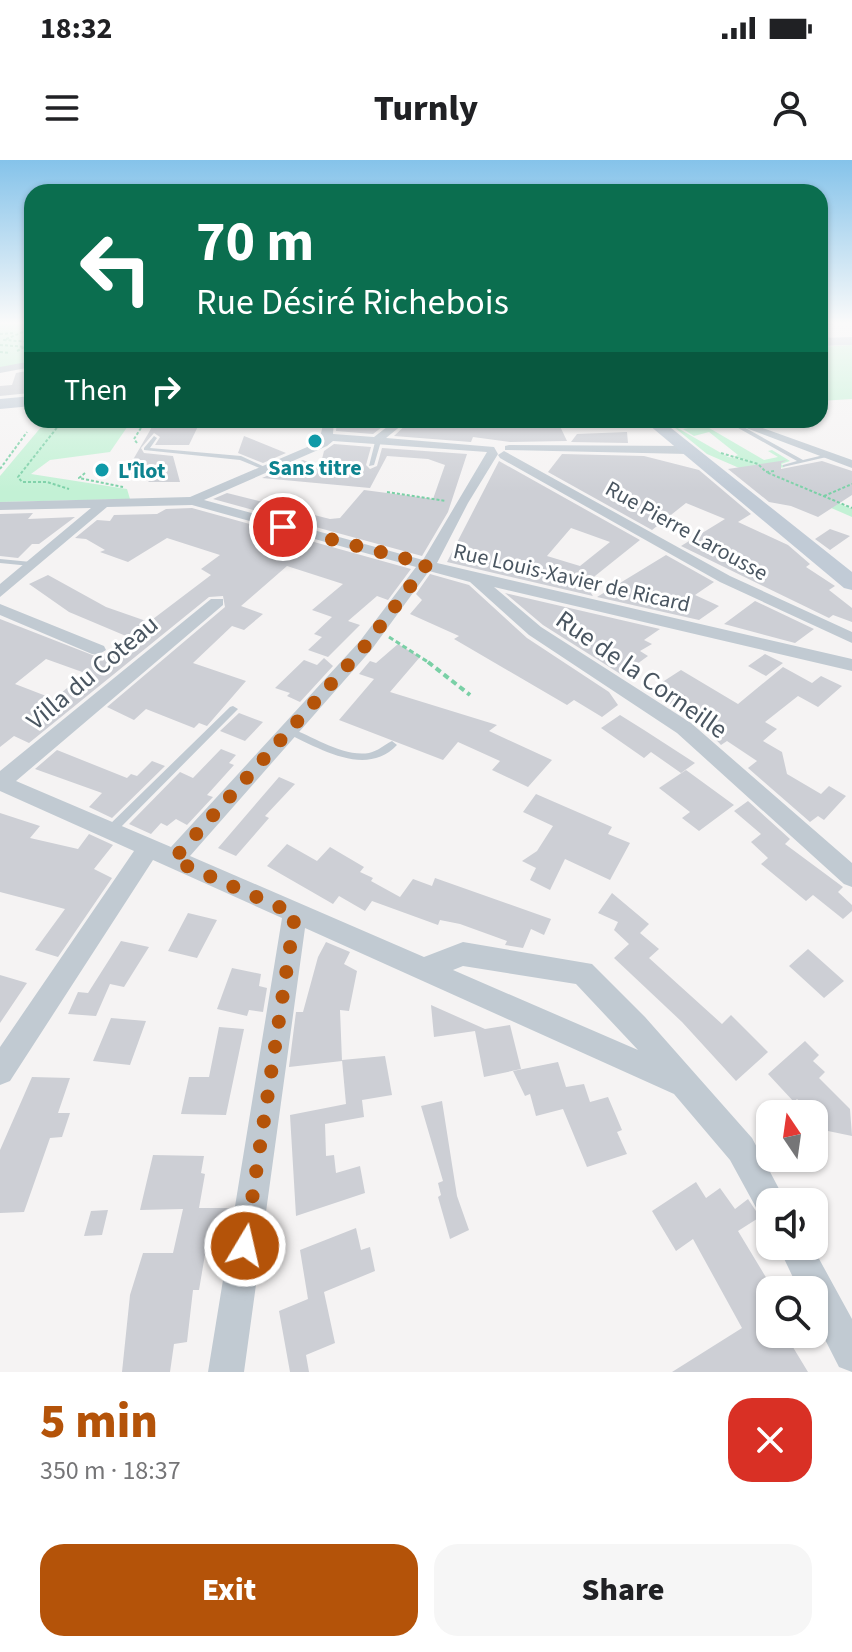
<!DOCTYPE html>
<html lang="en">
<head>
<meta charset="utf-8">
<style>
  :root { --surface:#fff; --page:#f6f6f6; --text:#202124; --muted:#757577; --accent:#b45309 }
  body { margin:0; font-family:"Source Sans 3",sans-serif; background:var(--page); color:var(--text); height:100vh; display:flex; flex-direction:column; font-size:30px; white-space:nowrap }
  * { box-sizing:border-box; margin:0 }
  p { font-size:26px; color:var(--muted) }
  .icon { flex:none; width:44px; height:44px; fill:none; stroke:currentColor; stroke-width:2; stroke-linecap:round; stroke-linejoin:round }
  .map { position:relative; height:1212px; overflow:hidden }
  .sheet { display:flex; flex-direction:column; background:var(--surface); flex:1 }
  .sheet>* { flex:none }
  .hud { position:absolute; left:24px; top:24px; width:804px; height:244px; border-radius:24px; box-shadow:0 2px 6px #0004; background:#0b6e4f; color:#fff; overflow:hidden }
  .needle { width:52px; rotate:347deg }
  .buttons { position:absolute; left:756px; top:940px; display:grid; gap:16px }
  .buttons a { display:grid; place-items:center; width:72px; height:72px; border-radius:16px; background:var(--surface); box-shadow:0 2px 6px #0004; font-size:40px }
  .pin { position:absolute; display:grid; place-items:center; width:68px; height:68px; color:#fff; margin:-34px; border:4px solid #fff; border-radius:50%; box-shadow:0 2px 8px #0007 }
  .me { position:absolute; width:88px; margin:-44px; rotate:9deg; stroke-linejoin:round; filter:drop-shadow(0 0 6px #0008) }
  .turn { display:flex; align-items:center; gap:28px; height:168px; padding:0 40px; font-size:36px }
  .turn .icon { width:104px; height:104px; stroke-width:2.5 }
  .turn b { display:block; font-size:56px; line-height:68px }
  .then { display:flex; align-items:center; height:76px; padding:0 40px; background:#0003; gap:16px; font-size:30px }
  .round { display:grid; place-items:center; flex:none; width:84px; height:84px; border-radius:24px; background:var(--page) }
  .overview { display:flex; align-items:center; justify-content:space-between; height:136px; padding:0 40px }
  h1 { font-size:48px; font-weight:800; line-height:60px; color:var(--accent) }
  .cta { display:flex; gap:16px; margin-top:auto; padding:16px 40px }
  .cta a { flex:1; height:92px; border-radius:24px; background:var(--accent); color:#fff; font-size:32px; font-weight:800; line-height:92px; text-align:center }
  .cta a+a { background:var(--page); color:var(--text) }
  .status { display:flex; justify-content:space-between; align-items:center; height:56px; padding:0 40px; background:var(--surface); direction:ltr }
  .status svg { height:22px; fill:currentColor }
  header { display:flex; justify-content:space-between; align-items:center; height:104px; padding:0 40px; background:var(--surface); font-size:36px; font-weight:800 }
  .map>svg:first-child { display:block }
  .green { fill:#c3f1d5 }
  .building { fill:#cdcfd5; fill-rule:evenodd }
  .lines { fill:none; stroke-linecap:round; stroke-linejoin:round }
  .path-far2 { stroke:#7ad0a6; stroke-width:2; stroke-dasharray:3 2; stroke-linecap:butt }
  .path-far1 { stroke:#7ad0a6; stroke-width:3; stroke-dasharray:5 3; stroke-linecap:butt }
  .path { stroke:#7ad0a6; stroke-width:4; stroke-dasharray:6 4; stroke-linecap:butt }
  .lane { fill:#c1cad2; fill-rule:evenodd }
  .street { fill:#c1cad2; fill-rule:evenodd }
  .secondary { fill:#c1cbd6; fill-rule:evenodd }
  .route { stroke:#b45309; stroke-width:14; stroke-dasharray:0 25.2 }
  .culture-dot { fill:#0f9aa8; stroke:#fff; stroke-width:3 }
  .labels { text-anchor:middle; stroke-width:6; stroke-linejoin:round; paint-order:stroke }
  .far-culture-label { font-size:22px; font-weight:bold; fill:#0d838f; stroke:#fff }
  .far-street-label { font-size:22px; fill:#4a5661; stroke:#fff }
  .street-label { font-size:26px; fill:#4a5661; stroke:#fff }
</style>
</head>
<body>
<div class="status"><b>18:32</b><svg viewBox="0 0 49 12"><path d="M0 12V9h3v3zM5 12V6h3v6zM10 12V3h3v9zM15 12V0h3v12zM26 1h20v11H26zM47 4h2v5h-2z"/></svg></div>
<header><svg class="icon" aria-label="menu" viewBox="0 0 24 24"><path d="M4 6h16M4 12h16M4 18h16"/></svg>Turnly<svg class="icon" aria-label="person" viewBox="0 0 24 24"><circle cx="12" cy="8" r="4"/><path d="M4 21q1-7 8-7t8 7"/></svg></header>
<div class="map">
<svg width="852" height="1212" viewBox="0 0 852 1212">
  <rect width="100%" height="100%" fill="#f5f3f3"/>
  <path class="green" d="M0,162H32V203L0,209Z
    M852,185V239L820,241V187Z
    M47,260H132L110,292L50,300L31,314L127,329L130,339L0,342V316Z
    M669,263L728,297L750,301L733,297L738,295L709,272L694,276L683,269L704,265L764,300L778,297L768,291L772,290L790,301L781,304L785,307L766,310L752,303L760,308L852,349V357L707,294Z"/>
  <path class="building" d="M32,210L30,233L0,236V226L12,225L16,213Z
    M156,260H201L189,285H155L160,277L154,273L141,288L144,293L173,296L180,322H148L150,320L123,317Z
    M337,260H391L373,274L336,271Z
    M411,260L526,264L525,260H557L567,281L510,282L473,277L471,282L394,276Z
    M627,272L628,283L571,282L577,274Z
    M244,276L286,293L263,303L238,293Z
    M334,284L371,287L366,305L370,309L377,306L382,288L467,294L448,352L422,396L213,339L227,333L330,359L340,358L364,330L433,339L445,305L428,299L387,296L370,328L262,318L303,300L320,307L324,291Z
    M562,294L644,296L699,310L751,354L738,362L788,385L810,404L806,407L835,426L829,430L852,448V462L833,455L829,458L681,386L725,359L686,343L652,370L548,312Z
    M787,300L781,303V309L822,301L852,311V335L818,357L791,346L769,342L728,309Z
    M499,301L640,380L585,424L593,436L447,402ZM571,368L610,382L580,406L547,396Z
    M192,348L411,409L388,440L377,436L348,461L360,465L328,497L308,490L322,477L314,474L332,457L312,450L343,424L287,406L241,446L263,454L244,470L232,466L193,503L246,521L207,566L199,563L194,568L146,549L134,560L107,547L225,447L223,436L209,437L29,583L14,576L0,587V459L100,498L126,476L69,452L29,424L48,415L106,447L149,462L211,415L201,409L220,395L167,378L128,402L100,392L105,390L86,379L75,378L97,360L110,361L114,355L157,354L166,349ZM46,499L85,513L54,539L15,524Z
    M33,353L28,359L75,357L39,384H32L18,398L0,396V354Z
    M830,369L850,376L830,390L815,379Z
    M666,395L714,422L695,435L719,446L699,460L597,437Z
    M430,414L469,425L527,478L609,532L618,545L602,557L574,540L567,545L454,479L459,476L410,454L422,440L416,434Z
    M505,433L660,469L644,480L652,484L640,491L648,496L622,515L543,465Z
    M755,441L814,469L795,483L724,464Z
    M398,484L420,497L390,532L497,565L489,571L552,600L528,627L492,610L500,601L458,582L443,600L339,560L374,519L359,514L370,501L376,503Z
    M765,494L783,503L766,516L748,506Z
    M324,498L333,506L300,542L287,536L290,533L275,528L304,500L317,505Z
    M783,507L812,523L821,516L842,526L818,547L798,536L765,562L777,569L763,581L782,592L787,614L821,634L829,626L846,636L824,660L818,656L810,662L748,608L757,601L727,581L721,585L703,566L650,530L681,510L738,544Z
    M239,553L263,562L245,581L220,571Z
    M620,555L644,570L695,603L681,613L651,592L644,598L601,568Z
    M221,589L236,595L229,603L234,605L207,635L213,637L187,665L176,659L167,666L161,663L151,674L129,664L180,612L193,618Z
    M57,590L127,618L131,614L137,616L152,601L165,606L112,658L89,647L102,633L35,609Z
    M686,610L734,645L699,671L682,658L690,652L659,628Z
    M279,617L295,624L265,656L269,658L236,696L218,688Z
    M536,634L612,667L608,674L630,683L610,720L565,699L550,730L530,720L536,708L522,701L537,691L553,666L523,652Z
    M748,641L790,679L785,684L843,727L838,732L852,745V751L843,759L813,735L806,741L761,704L768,698L751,682L761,674L734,651Z
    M0,653L40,666L30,678L78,689L89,674L113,685L94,709L112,718L58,797L35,790L65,749L0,732Z
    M287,684L317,701L330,687L364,707L360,712L373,718L371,721L400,737L413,719L432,726L435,718L551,759L544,775L531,769L523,788L505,785L507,781L460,764L440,760L438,765L372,741L365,751L339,736L333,744L267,706Z
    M612,733L649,764L640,773L659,789L649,798L722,864L731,855L768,892L736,921L682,862L614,798L629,784L614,770L618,762L598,753Z
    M188,753L217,760L197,798L168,791Z
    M121,781L149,787L124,827L110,824L96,856L68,854L78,832L88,833Z
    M326,782L350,792L344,804L357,811L349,851L340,850L342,901L289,907L296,852H303L318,797Z
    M808,789L844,821L824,838L789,806Z
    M232,808L261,814L259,826L267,828L263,852L249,850L247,856L217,849Z
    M0,815L27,823L0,863Z
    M431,845L485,869L510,865L521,909L484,917L475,871L434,877Z
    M111,858L146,861L130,905L93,901Z
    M219,867L244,869L226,955L181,954L189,917H209Z
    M805,881L819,895L813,901L825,912L819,918L850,949L852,976L828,971L814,954L797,939L794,942L768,914Z
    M385,896L392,935L362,940L364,957L325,964L326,996L334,995L336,1013L360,1006L365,1033L296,1056L290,955L346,944L342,900Z
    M558,902L566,927L584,924L590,942L608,937L622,970L617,972L627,994L587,1007L563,949L536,956L530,934L525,936L513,911Z
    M32,917L70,918L58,953H70L62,977L50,978L24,1052L0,1053V990Z
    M442,941L457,1036L469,1070L450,1079L438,1037L441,1035L438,1023L443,1021L421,946Z
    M153,995L204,996L201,1013L205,1014L199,1048H230L227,1072L209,1071L199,1130H193L187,1182L174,1184L170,1212H122L130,1135L143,1093H173L183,1049L140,1050Z
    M696,1022L706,1038L720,1028L735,1049L748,1039L760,1057L738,1071L770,1124V1174H785L808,1212H672L742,1168L693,1079L676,1091L652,1051Z
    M108,1050L102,1075L84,1076L91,1051Z
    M356,1068L361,1090L370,1087L375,1111L324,1132L335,1183L306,1195L309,1212H290L279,1151L308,1139L300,1090Z"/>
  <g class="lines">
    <path class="path-far2" d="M32,168L4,180L32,182
      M0,174L14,173
      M0,185L28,187L29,191
      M17,191L32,183
      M0,192L10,193
      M63,260L18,317L22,322H47L69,329
      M137,283L134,279L146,260
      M721,293L758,304L766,312
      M0,309L27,272
      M774,311L766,312L852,348
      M85,313L79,318L123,327
      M387,332L446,341
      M824,336L852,324"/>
    <path class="path-far1" d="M389,477L431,504"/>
    <path class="path" d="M428,502L470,535"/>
    <path class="lane" d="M833,162H851L820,166V164Z
      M724,260H731L803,300L828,294L831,296L783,307V305L797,301Z
      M154,276L157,278L150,288L241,296L267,308L262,309L240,300L144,290V288Z
      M379,276L382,278L374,305L369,306L376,278Z
      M0,399L31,402L35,404L31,406L0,403Z
      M233,546L238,549L236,551L114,674L110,675L106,674L105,671L106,668L230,547Z
      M289,568C314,576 341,597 369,593C378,591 384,585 392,581L397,585C366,618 319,588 286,573L284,571Z"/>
    <path class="street" d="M32,201V207L0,213V207Z
      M324,260H334L333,274L374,277L396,260H408L386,278L494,287L498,294L468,343L437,403L852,499V511L494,427L541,467L691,563L852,703V727L844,724L677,573L529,475L470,422L429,411L372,489L190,696L424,797L463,782L592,804L645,857L752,978L786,1042H770V1058L759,1053L730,1000L674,934L305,768L244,1212H208L282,758L153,700L10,921L0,925V887L134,691L0,631V611L211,439H223V445L16,621L171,687L360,481L416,407L192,345L107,347L0,437V424L91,348L0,350V342L190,337L319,282ZM333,281L487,292L423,400L204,340L327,286ZM463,806L576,824L638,890L453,810Z
      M690,260L654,266L649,263L653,260Z
      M725,260H740L852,300V308Z
      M509,285L688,286L694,290L688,294L505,290V286Z
      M504,291L730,416L852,472V483L720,422L500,298L498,295Z
      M0,444L104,486L106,490L98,495L92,494L0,455Z
      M778,1086H812L852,1159V1212L839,1207L814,1158V1130H799Z"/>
    <path class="secondary" d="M852,177V185L820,186V178Z
      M32,236V246L0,249V239Z
      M643,260H661L852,412V430L844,428Z"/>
  </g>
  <linearGradient id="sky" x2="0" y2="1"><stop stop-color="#85c3ea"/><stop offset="0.49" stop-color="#fafafa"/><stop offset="1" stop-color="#fafafa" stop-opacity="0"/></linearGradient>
  <rect width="852" height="332" fill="url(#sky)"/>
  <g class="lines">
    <path class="route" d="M245,1086L295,754L173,700L366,485L427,404L283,367"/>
  </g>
  <g class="culture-dot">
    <circle cx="315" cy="281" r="8"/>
    <circle cx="102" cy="310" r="8"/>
  </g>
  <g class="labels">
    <g class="far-culture-label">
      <text x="315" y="315">Sans titre</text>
      <text x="118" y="318" text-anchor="start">L'îlot</text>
    </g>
    <g class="far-street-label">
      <text transform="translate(687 370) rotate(29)" y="8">Rue Pierre Larousse</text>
      <text transform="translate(572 417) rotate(13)" y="8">Rue Louis-Xavier de Ricard</text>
    </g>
    <g class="street-label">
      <text transform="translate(92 512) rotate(-40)" y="9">Villa du Coteau</text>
      <text transform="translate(642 514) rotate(35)" y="9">Rue de la Corneille</text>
    </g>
  </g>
</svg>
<div class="buttons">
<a><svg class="needle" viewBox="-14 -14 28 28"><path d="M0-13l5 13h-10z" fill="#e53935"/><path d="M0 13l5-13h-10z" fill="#757577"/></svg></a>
<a><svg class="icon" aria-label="sound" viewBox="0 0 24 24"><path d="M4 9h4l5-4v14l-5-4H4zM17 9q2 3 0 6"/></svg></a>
<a><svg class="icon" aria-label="search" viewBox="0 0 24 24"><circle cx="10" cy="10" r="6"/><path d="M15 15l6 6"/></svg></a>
</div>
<div class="pin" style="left:283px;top:367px;background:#d93025"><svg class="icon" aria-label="arrive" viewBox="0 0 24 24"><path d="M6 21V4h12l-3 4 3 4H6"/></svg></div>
<svg class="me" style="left:245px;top:1086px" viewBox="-20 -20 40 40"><circle r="17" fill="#b45309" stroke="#fff" stroke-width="3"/><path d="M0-11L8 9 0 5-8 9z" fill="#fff"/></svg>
<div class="hud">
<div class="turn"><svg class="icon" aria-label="left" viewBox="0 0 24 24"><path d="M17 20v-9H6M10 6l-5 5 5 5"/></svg><div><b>70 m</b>Rue Désiré Richebois</div></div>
<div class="then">Then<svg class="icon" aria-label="right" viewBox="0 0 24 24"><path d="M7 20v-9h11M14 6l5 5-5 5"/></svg></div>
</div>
</div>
<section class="sheet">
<div class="overview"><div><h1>5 min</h1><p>350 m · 18:37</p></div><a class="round" style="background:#d93025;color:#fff"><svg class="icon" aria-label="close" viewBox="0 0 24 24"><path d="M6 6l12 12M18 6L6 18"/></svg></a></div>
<div class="cta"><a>Exit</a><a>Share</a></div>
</section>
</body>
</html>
